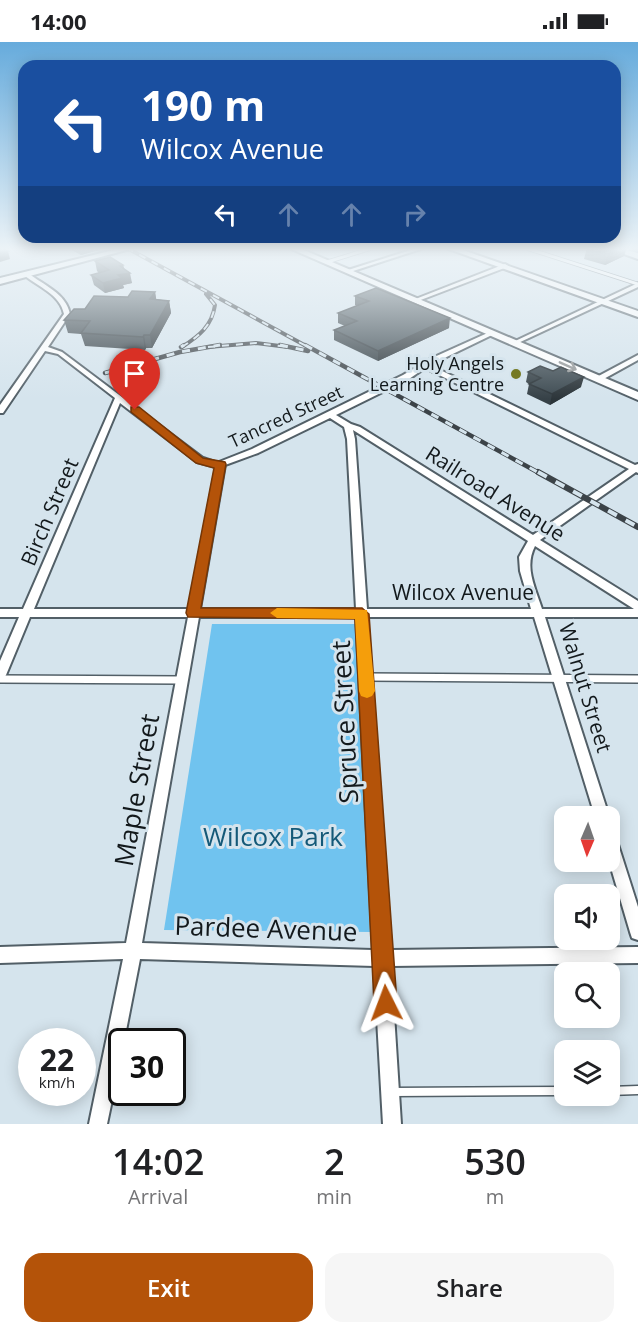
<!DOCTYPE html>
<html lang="en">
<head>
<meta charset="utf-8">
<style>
  :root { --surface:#fff; --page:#f6f6f6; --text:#202124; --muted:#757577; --accent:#b45309 }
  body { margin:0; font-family:"Open Sans",sans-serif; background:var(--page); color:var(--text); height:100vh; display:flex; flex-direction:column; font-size:22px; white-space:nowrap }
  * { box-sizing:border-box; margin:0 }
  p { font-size:20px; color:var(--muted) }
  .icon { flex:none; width:33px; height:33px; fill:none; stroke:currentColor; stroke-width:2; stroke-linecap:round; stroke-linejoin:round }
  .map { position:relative; height:1082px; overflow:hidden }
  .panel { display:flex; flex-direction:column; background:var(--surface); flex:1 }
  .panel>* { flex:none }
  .banner { position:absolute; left:18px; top:18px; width:603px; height:183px; border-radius:18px; box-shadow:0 3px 15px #0003; background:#1a4fa0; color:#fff; overflow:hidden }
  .needle { width:39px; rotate:182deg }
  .tools { position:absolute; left:554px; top:764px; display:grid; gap:12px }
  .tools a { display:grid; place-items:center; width:66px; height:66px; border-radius:12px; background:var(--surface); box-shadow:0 3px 15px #0003; font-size:30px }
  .speed { position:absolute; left:18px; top:986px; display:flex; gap:12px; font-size:30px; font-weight:700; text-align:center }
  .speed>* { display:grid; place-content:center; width:78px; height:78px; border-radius:50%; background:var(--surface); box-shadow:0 3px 15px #0003; line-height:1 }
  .speed small { font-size:15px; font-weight:400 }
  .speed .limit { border:3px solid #111; border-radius:9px; background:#fff; color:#111 }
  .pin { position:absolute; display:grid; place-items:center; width:51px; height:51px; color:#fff; margin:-62px -26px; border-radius:50% 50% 50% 0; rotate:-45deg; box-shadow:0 0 6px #0007 }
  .pin .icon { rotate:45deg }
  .me { position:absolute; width:66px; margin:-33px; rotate:357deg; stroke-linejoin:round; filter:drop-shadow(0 0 4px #0008) }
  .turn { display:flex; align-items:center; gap:21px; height:126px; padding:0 24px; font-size:27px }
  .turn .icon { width:78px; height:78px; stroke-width:2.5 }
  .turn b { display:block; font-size:42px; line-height:51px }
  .lanes { display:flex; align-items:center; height:57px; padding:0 24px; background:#0003; justify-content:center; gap:30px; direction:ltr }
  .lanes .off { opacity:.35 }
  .eta { display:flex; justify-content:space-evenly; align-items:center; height:102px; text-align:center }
  .eta b { font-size:36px; font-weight:600; line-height:42px }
  .button { display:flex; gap:12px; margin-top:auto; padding:12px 24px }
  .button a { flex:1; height:69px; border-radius:18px; background:var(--accent); color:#fff; font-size:24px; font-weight:600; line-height:69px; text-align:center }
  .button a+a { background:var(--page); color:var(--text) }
  .status { display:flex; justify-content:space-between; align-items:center; height:42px; padding:0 30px; background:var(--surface); direction:ltr }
  .status svg { height:16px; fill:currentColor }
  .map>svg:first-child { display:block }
  .green { fill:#70c3ef }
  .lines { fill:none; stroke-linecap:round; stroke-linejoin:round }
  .service-far2-casing { stroke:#525f67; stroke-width:4.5 }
  .service-far1-casing { stroke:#525f67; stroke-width:10 }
  .service-casing { stroke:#525f67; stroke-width:11 }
  .minor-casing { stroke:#525f67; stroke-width:4 }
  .secondary-casing { stroke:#525f67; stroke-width:4 }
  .service-far2 { stroke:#fff; stroke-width:3 }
  .service-far1 { stroke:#fff; stroke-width:7 }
  .service { stroke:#fff; stroke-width:8 }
  .minor { fill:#fff; fill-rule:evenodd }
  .secondary { fill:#fff; fill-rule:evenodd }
  .rail-far2-casing { stroke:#3c4348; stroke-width:4 }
  .rail-far1-casing { stroke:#3c4348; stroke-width:4.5 }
  .rail-casing { stroke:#3c4348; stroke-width:6 }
  .rail-far2 { stroke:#d5e4ed; stroke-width:2; stroke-dasharray:7; stroke-linecap:butt }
  .rail-far1 { stroke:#d5e4ed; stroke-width:3; stroke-dasharray:8; stroke-linecap:butt }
  .rail { stroke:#d5e4ed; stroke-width:4; stroke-dasharray:10; stroke-linecap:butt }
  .wall { fill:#364147 }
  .shaded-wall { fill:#2c353a }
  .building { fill:#3f4c53; stroke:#2c353a; stroke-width:1.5 }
  .oneway { stroke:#959899 }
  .route { fill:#b45309; stroke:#753606; stroke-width:1.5 }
  .slow { fill:#f59e0b }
  .poi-dot { fill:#757a24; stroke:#d5e4ed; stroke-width:2 }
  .labels { text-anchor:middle; stroke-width:6; stroke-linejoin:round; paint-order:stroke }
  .far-poi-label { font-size:18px; fill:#13191c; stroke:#d5e4ed; text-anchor:end }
  .far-street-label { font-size:18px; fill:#13191c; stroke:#d5e4ed }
  .street-label { font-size:21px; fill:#13191c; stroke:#d5e4ed }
  .near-street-label { font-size:26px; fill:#13191c; stroke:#d5e4ed }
  .near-park-label { font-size:26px; fill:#145978; stroke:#d5e4ed }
</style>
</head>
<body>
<div class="status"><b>14:00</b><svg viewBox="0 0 49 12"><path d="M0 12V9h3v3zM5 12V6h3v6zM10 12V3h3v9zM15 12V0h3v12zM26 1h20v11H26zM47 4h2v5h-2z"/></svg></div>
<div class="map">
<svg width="638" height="1082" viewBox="0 0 638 1082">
  <rect width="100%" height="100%" fill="#d5e4ed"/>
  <path class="green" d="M212,582H356L370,890L164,888Z"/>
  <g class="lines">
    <g class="service-far2-casing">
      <path id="service-far2" d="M526,206L638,242
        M327,220L372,206"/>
    </g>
    <g class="service-far1-casing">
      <path id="service-far1" d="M367,635L638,637
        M0,637L181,638"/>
    </g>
    <g class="service-casing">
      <path id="service" d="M609,1049L638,1048
        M392,1050L564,1049"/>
    </g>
    <g class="minor-casing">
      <path id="minor" d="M417,206H424L350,230L345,229Z
        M505,222L508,224L507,225L418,259L413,258Z
        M24,231H28C43,243 66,251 70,272L48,305L62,310L203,416L215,420H219L252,407L403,333L432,316L492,289L494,290V292L430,323L635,423L638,422V431L636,430L540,498L638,559V575H545L609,774H595L534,575H367L390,908L638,905V921L391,924L401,1082H383L374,924L140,917L124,999H122V1010L107,1082H89L123,917L0,921V905L126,901L188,575H30L6,633L4,636L0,638V619L19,575H0V567H23L115,356L58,312L45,309L3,371H0V363L64,272C60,252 38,245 24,233ZM425,326L629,427L533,493L360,385L351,382L336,373L409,337ZM120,361L197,420L216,425L189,567H34ZM330,376L344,385L347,397L356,567H200L225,423L258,411ZM353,388L528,499L519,515L520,529L531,567H367L355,397ZM535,504L634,567H635H542C535,545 524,525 535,504ZM199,575H356L373,908L142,901Z
        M638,241V245L516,302L511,301Z
        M638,313V318L600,339L593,337Z
        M609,789L614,791L616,796L638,865V898L632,896L630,890L609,819Z"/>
    </g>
    <g class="secondary-casing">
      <path id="secondary" d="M122,206H134L0,242V236Z
        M289,206H299L638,350V358Z
        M446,206H457L638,269V275Z
        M607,206H618L638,211V217Z"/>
    </g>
    <use href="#service-far2" class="service-far2"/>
    <use href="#service-far1" class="service-far1"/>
    <use href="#service" class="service"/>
    <use href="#minor" class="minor"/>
    <use href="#secondary" class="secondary"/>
    <g class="rail-far2-casing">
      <path id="rail-far2" d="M127,206L308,305
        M182,305C199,294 212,284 215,263L206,252
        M208,305L256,301L288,305"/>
    </g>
    <g class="rail-far1-casing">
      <path id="rail-far1" d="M280,303L308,309
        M305,303L541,432
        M181,305L184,303
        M105,331L180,310L220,303"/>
    </g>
    <g class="rail-casing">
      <path id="rail" d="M538,430L638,485"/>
    </g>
    <use href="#rail-far2" class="rail-far2"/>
    <use href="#rail-far1" class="rail-far1"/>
    <use href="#rail" class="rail"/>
  </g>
  <path class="wall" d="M68,206H106L81,213Z
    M587,206H638V209L626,206L624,214L605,223L584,217Z
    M95,219L123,223L124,226L132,241L123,243L124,246L105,251L94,243L91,233L99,231L97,229Z
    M155,250L156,257L169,259L171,271L152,306H146L145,308L85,304L81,292L68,291L64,278L85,267L128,255Z
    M355,254L449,286L378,319L334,298V288L345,284L338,281V271L357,264L355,263Z
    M528,330L581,345L550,363L527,352L529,342L526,340Z"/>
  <path class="shaded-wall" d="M79,206H106L81,213Z
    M622,206H627L624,214L605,223L608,212Z
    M8,209L10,217L0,220V211Z
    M123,223L125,232L130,231L132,241L123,243L124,246L105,251L103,241L120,224Z
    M155,250L157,262L150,257Z
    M169,259L171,271L152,306L150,293Z
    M450,276L449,286L378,319V309Z
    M144,293L146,306L145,308L143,295Z
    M584,335L581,345L550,363L552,352Z"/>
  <path class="building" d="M0,206H2L8,209L0,211Z
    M588,206H622L608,212Z
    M110,215L123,223L120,224L130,231L118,233L122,236L103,241L91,233L109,228L95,219Z
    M376,246L450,276L378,309L334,288L357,279L338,271L369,259L355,254Z
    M132,249L155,250L150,257L169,259L150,293H144L143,295L81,291L90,279L64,278L74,267H85L94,254L128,255Z
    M540,324L553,329L561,325L584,335L552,352L529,342L541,336L528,330Z"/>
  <defs><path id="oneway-shaft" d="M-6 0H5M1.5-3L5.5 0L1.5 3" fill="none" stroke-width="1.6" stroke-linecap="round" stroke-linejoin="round" transform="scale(1.5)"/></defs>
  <use class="oneway" href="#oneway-shaft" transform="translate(568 324) rotate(24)"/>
  <linearGradient id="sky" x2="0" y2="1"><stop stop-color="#66abdc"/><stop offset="0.58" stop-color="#ecf3f7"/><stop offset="1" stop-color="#ecf3f7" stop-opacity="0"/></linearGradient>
  <rect width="638" height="357" fill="url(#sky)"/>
  <path class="route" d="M131,365H139L203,416L225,420L226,422L201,566H362L369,572L397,961L393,969L386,972L378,969L374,961L355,577L188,575L186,571L214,426L196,421L131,370Z"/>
  <path class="slow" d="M277,566L367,568L375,649L372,654L367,656L361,654L359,649L355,577L277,576L270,571Z"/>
  <circle class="poi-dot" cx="516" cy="332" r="6"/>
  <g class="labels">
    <g class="far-poi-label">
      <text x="504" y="328">Holy Angels<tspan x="504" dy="21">Learning Centre</tspan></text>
    </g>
    <g class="far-street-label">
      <text transform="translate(286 375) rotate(-25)" y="6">Tancred Street</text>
    </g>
    <g class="street-label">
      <text transform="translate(495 452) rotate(32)" y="7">Railroad Avenue</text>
      <text transform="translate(50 470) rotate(-67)" y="7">Birch Street</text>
      <text x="463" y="558">Wilcox Avenue</text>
      <text transform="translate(585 646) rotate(73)" y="7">Walnut Street</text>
    </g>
    <g class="near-street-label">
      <text transform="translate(345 680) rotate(-93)" y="9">Spruce Street</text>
      <text transform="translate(137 748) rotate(-80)" y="9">Maple Street</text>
      <text transform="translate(266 887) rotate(2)" y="9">Pardee Avenue</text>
    </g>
    <g class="near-park-label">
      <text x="273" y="804">Wilcox Park</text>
    </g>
  </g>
</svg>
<div class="tools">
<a><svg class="needle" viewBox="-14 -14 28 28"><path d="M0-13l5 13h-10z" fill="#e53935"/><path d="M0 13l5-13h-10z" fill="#757577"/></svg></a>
<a><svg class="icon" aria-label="sound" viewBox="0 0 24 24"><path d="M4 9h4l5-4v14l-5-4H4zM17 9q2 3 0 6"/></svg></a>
<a><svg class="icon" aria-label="search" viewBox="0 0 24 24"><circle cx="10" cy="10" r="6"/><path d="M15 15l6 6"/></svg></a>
<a><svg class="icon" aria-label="layers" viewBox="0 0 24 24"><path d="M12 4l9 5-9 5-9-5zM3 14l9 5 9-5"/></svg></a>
</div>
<div class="speed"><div>22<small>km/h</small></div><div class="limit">30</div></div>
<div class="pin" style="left:135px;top:368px;background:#d93025"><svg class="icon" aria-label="arrive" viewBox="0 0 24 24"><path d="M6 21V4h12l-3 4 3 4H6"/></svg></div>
<svg class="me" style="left:386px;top:961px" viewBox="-20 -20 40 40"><path d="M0-17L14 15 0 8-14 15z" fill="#b45309" stroke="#fff" stroke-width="4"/></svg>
<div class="banner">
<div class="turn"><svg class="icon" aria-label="left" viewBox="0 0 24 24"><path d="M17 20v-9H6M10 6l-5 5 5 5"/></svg><div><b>190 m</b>Wilcox Avenue</div></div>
<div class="lanes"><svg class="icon" aria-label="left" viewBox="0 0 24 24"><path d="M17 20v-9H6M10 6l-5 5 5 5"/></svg><svg class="icon off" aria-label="ahead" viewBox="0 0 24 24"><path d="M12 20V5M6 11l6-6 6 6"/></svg><svg class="icon off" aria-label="ahead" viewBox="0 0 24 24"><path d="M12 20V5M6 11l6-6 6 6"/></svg><svg class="icon off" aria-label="right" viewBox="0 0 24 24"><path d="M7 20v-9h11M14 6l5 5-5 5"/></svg></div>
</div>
</div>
<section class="panel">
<div class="eta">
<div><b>14:02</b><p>Arrival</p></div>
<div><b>2</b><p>min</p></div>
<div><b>530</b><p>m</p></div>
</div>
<div class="button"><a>Exit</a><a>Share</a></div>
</section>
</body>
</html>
